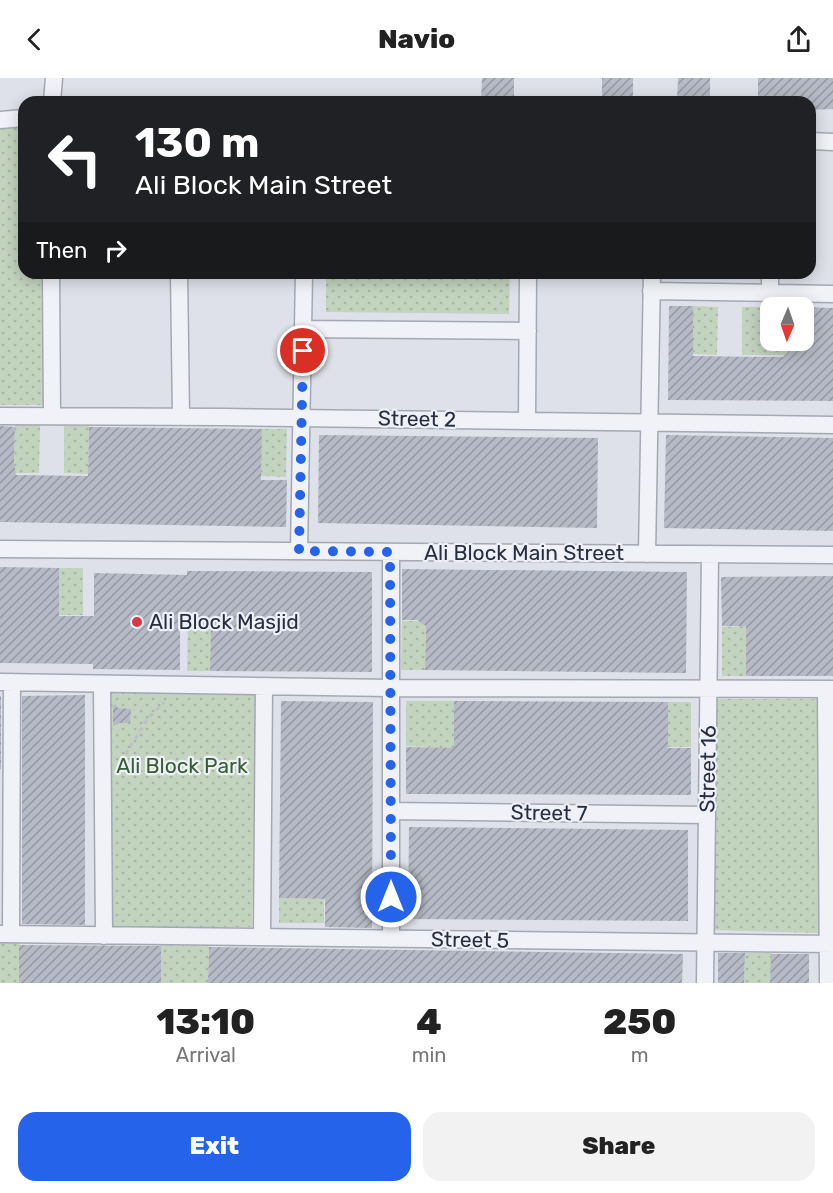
<!DOCTYPE html>
<html lang="en">
<head>
<meta charset="utf-8">
<style>
  :root { --surface:#fff; --page:#f2f2f2; --text:#222; --muted:#767676; --accent:#2563eb }
  body { margin:0; font-family:Rubik,sans-serif; background:var(--page); color:var(--text); height:100vh; display:flex; flex-direction:column; font-size:22px; white-space:nowrap }
  * { box-sizing:border-box; margin:0 }
  p { font-size:20px; color:var(--muted) }
  .icon { flex:none; width:33px; height:33px; fill:none; stroke:currentColor; stroke-width:2; stroke-linecap:round; stroke-linejoin:round }
  .map { position:relative; height:905px; overflow:hidden }
  .side { display:flex; flex-direction:column; background:var(--surface); flex:1 }
  .side>* { flex:none }
  .guide { position:absolute; left:18px; top:18px; width:798px; height:183px; border-radius:18px; box-shadow:0 3px 15px #0003; background:#202124; color:#fff; overflow:hidden }
  .needle { width:39px; rotate:182deg }
  .controls { position:absolute; left:760px; top:219px; display:grid; gap:12px }
  .controls a { display:grid; place-items:center; width:54px; height:54px; border-radius:12px; background:var(--surface); box-shadow:0 3px 15px #0003; font-size:30px }
  .pin { position:absolute; display:grid; place-items:center; width:51px; height:51px; color:#fff; margin:-26px; border:3px solid #fff; border-radius:50%; box-shadow:0 2px 6px #0007 }
  .me { position:absolute; width:66px; margin:-33px; rotate:0deg; stroke-linejoin:round; filter:drop-shadow(0 0 4px #0008) }
  .turn { display:flex; align-items:center; gap:21px; height:126px; padding:0 18px; font-size:27px }
  .turn .icon { width:78px; height:78px; stroke-width:2.5 }
  .turn b { display:block; font-size:42px; line-height:51px }
  .then { display:flex; align-items:center; height:57px; padding:0 18px; background:#0003; gap:12px; font-size:22px }
  .eta { display:flex; justify-content:space-evenly; align-items:center; height:102px; text-align:center }
  .eta b { font-size:36px; font-weight:800; line-height:42px }
  .primary-button { display:flex; gap:12px; margin-top:auto; padding:12px 18px }
  .primary-button a { flex:1; height:69px; border-radius:18px; background:var(--accent); color:#fff; font-size:24px; font-weight:800; line-height:69px; text-align:center }
  .primary-button a+a { background:var(--page); color:var(--text) }
  header { display:flex; justify-content:space-between; align-items:center; height:78px; padding:0 18px; background:var(--surface); font-size:27px; font-weight:800 }
  .map>svg:first-child { display:block }
  .grass { fill:url(#grass-dots) }
  .building { fill:url(#building-hatch) }
  .lines { fill:none; stroke-linecap:round; stroke-linejoin:round }
  .minor-casing { stroke:#a3a8b3; stroke-width:19 }
  .path { stroke:#bcbfc8; stroke-width:3; stroke-dasharray:4.5 4.5; stroke-linecap:butt }
  .minor { stroke:#f1f2f7; stroke-width:16 }
  .route { stroke:#2563eb; stroke-width:10; stroke-dasharray:0 18 }
  .poi-dot { fill:#d83846; stroke:#edf0f6; stroke-width:2 }
  .labels { text-anchor:middle; stroke-width:4.5; stroke-linejoin:round; paint-order:stroke }
  .street-label { font-size:21px; fill:#262e41; stroke:#edf0f6 }
  .poi-label { font-size:21px; fill:#262e41; stroke:#edf0f6; text-anchor:start }
  .park-label { font-size:21px; fill:#375d32; stroke:#edf0f6 }
</style>
</head>
<body>
<header><svg class="icon" aria-label="back" viewBox="0 0 24 24"><path d="M15 5l-7 7 7 7"/></svg>Navio<svg class="icon" aria-label="share" viewBox="0 0 24 24"><path d="M12 15V3M7 8l5-5 5 5M5 13v7h14v-7"/></svg></header>
<div class="map">
<svg width="833" height="905" viewBox="0 0 833 905">
  <defs>
    <pattern id="grass-dots" width="8" height="8" patternUnits="userSpaceOnUse" patternTransform="scale(1.5)"><rect width="8" height="8" fill="#c2d3be"/><path d="M2 2h.1M6 6h.1" fill="none" stroke="#a7b5a4" stroke-width="1.8" stroke-linecap="round"/></pattern>
    <pattern id="building-hatch" width="6" height="6" patternUnits="userSpaceOnUse" patternTransform="scale(1.5)"><rect width="6" height="6" fill="#b5bac6"/><path d="M-1 1l2-2M0 6l6-6M5 7l2-2" fill="none" stroke="#9398a2"/></pattern>
  </defs>
  <rect width="100%" height="100%" fill="#dee1e9"/>
  <path class="grass" d="M24,48V195H42L43,327H0V50Z
    M326,195H510L509,236L326,234Z
    M693,228L718,229L717,277L693,276Z
    M742,229H791L771,230V262L791,263V277H742Z
    M15,347H40L39,395H14Z
    M64,348H89L88,396L64,395Z
    M262,351H287L286,399L261,398Z
    M59,490H83V537H59Z
    M188,542H211L210,593H187Z
    M402,543H426L425,592H401Z
    M746,548V598H722V549Z
    M110,614L257,617L252,849H111Z
    M716,621H821V855L712,852Z
    M406,623H454V716H430V669L406,668Z
    M668,624H691V669H668Z
    M279,820L324,821V845H279Z
    M0,864L19,865V905H0Z
    M161,867L209,868L208,905H161Z
    M745,875H772L770,905H744Z"/>
  <path class="building" d="M482,0H514V24H481Z
    M602,0H633V24H602Z
    M678,0H710V24H677Z
    M758,0H833V31L810,32V24H758Z
    M669,228H693V278L766,279H783L791,271V262H804V229L833,230V323L668,322Z
    M0,348L15,349L14,385L16,397L88,398L89,349L262,351L261,402H287L286,449L0,444Z
    M319,357L598,360L597,450L318,445Z
    M666,357L833,360V453L664,450Z
    M0,489L59,490V538H94V495L187,497V493L372,494V594L210,593L211,541H180V592L93,591V586L0,585Z
    M402,491L687,494L686,595L425,592L426,548L417,542H402Z
    M833,498V598H746V548H722L721,499Z
    M85,617V847L22,846V618Z
    M0,618H1V691H0Z
    M281,623L373,624L372,850L325,849V821L279,820Z
    M454,623L668,624V670H691V717L406,716V669L454,670Z
    M115,626L118,630L131,631L130,645H118L114,648L113,647V628Z
    M409,749L688,752V843L408,841Z
    M19,867L161,868V905H19Z
    M209,869L683,876L682,905H208Z
    M718,875H745L744,905H718Z
    M771,876H809V905H770Z"/>
  <g class="lines">
    <g class="minor-casing">
      <path id="minor" d="M52,24L54,0
        M0,42L24,40
        M810,63L833,64
        M51,195L52,338
        M179,195L181,338
        M770,195V214
        M651,213L833,216
        M303,251L528,253
        M0,338L225,339L833,347
        M527,343L528,195
        M0,471L833,477
        M299,473L304,195
        M391,474V861
        M647,476L652,195
        M0,604L391,610L833,611
        M102,607L104,858
        M826,611L828,905
        M391,733L707,737
        M0,856L833,866
        M11,856L12,604
        M262,859L264,608
        M705,905L710,476"/>
    </g>
    <path class="path" d="M119,682L124,679L148,640L164,624"/>
    <use href="#minor" class="minor"/>
  </g>
  <g class="lines">
    <path class="route" d="M303,273L299,473L390,474L391,819"/>
  </g>
  <circle class="poi-dot" cx="137" cy="544" r="6"/>
  <g class="labels">
    <g class="street-label">
      <text transform="translate(417 341) rotate(1)" y="7">Street 2</text>
      <text x="524" y="482">Ali Block Main Street</text>
      <text transform="translate(708 691) rotate(-89)" y="7">Street 16</text>
      <text transform="translate(549 735) rotate(1)" y="7">Street 7</text>
      <text transform="translate(470 862) rotate(1)" y="7">Street 5</text>
    </g>
    <g class="poi-label">
      <text x="149" y="551">Ali Block Masjid</text>
    </g>
    <g class="park-label">
      <text x="182" y="695">Ali Block Park</text>
    </g>
  </g>
</svg>
<div class="controls">
<a><svg class="needle" viewBox="-14 -14 28 28"><path d="M0-13l5 13h-10z" fill="#e53935"/><path d="M0 13l5-13h-10z" fill="#767676"/></svg></a>
</div>
<div class="pin" style="left:303px;top:273px;background:#d93025"><svg class="icon" aria-label="arrive" viewBox="0 0 24 24"><path d="M6 21V4h12l-3 4 3 4H6"/></svg></div>
<svg class="me" style="left:391px;top:819px" viewBox="-20 -20 40 40"><circle r="17" fill="#2563eb" stroke="#fff" stroke-width="3"/><path d="M0-11L8 9 0 5-8 9z" fill="#fff"/></svg>
<div class="guide">
<div class="turn"><svg class="icon" aria-label="left" viewBox="0 0 24 24"><path d="M17 20v-9H6M10 6l-5 5 5 5"/></svg><div><b>130 m</b>Ali Block Main Street</div></div>
<div class="then">Then<svg class="icon" aria-label="right" viewBox="0 0 24 24"><path d="M7 20v-9h11M14 6l5 5-5 5"/></svg></div>
</div>
</div>
<section class="side">
<div class="eta">
<div><b>13:10</b><p>Arrival</p></div>
<div><b>4</b><p>min</p></div>
<div><b>250</b><p>m</p></div>
</div>
<div class="primary-button"><a>Exit</a><a>Share</a></div>
</section>
</body>
</html>
